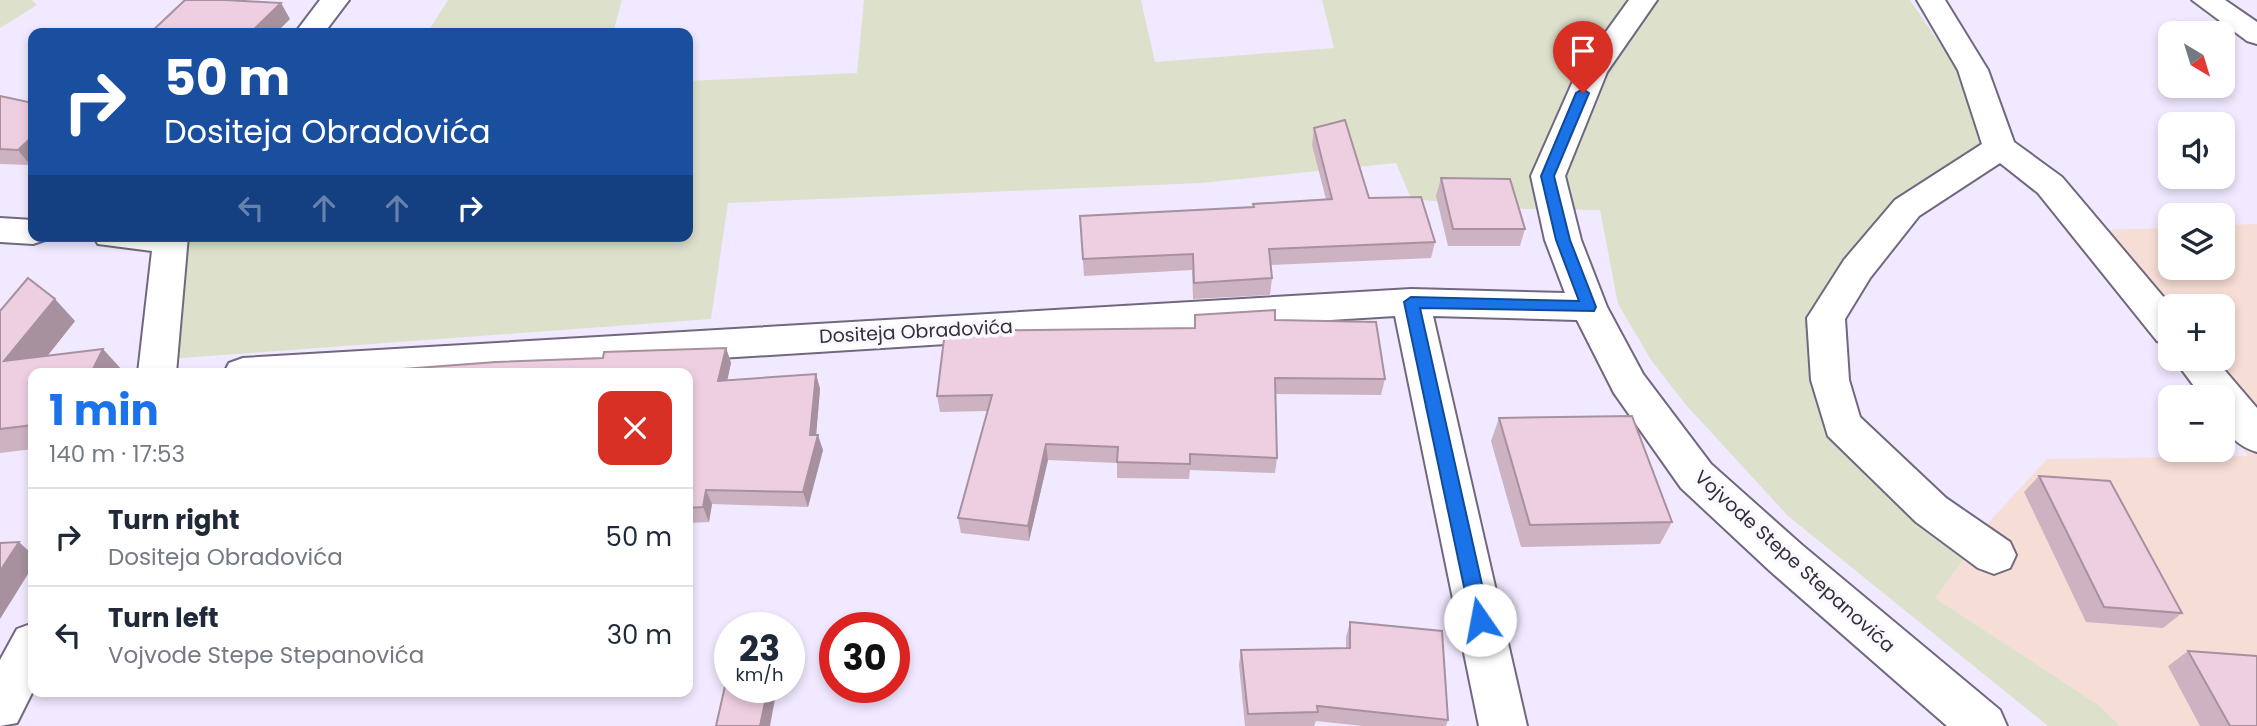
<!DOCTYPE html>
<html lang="en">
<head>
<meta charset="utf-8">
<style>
  :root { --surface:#fff; --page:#f6f6f7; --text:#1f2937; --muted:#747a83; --line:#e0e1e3; --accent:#1a73e8 }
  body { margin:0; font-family:Poppins,sans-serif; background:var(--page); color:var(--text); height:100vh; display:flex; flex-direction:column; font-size:26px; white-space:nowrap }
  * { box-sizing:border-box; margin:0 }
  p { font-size:23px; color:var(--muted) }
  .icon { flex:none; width:38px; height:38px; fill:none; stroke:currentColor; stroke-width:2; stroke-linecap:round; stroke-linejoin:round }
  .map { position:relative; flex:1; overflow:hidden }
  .side { position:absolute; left:28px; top:368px; width:665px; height:329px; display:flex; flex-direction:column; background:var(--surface); border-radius:14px; box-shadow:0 4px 10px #0003 }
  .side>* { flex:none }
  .guide { position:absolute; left:28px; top:28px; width:665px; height:214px; border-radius:14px; box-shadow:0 4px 10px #0003; background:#1a4fa0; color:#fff; overflow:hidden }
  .needle { width:46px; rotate:142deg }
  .controls { position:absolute; left:2158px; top:21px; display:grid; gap:14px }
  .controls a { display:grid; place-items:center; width:77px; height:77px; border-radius:14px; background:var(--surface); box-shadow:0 4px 10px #0003; font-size:35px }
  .speed { position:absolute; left:714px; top:612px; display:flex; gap:14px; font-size:35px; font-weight:700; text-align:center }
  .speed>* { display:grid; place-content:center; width:91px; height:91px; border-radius:50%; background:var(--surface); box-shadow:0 4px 10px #0003; line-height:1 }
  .speed small { font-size:18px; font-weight:400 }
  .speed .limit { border:10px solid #d22; background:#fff; color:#111 }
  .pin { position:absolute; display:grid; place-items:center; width:60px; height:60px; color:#fff; margin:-72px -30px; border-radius:50% 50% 50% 0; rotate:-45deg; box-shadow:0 0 7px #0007 }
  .pin .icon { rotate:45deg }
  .me { position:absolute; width:77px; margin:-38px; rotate:348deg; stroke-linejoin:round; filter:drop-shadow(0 0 5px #0008) }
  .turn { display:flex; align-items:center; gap:24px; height:147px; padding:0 21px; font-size:32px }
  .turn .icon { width:91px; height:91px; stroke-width:2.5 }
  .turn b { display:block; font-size:49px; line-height:60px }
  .lanes { display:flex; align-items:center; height:66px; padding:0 21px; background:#0003; justify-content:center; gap:35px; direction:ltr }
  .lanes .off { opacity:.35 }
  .round { display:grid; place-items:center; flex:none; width:74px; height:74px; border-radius:14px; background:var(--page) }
  .headline { display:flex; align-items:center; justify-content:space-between; height:119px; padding:0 21px }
  h1 { font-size:42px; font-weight:700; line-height:52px; color:var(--accent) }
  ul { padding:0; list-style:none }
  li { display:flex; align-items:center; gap:21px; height:98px; padding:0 21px; border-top:2px solid var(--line) }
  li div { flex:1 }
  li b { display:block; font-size:26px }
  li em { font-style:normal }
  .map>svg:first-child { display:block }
  .industrial { fill:#f6ddd5 }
  .green { fill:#dde1cc }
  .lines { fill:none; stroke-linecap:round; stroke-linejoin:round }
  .minor-casing { stroke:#716880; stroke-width:4 }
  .minor { fill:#fff; fill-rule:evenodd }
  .wall { fill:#cdb2c2 }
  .shaded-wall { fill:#a7919e }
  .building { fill:#eecfe1; stroke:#a7919e; stroke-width:2 }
  .route { fill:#1a73e8; stroke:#114b97; stroke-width:2 }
  .labels { text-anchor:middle; stroke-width:7; stroke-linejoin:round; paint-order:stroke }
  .street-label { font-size:19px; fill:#34303a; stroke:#fbf9ff }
</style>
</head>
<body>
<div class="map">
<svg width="2257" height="726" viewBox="0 0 2257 726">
  <rect width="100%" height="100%" fill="#f1e9ff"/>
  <path class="industrial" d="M2257,224V726H2120L2100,706L1935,598L1991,520L2047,459L2248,456L2223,422L2222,397H2202L2171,359H2222V306H2170V358L2065,231L2170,228V268H2222L2223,225Z"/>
  <path class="green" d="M0,0H32L37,5L0,28Z
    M448,0H622L613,33H427Z
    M864,0H1141L1155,62L1334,48L1322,0H1910L1995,124L1999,146L1907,208L1826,318L1842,425L1976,542L1935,598L2100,706L2120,726H2048L1788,516L1686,405L1651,360L1618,304L1600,210L1527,209L1411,199L1396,163L1201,183L728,203L711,319L168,359L179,251L189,236H688V81L857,73Z"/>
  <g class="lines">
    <g class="minor-casing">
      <path id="minor" d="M320,0H349L324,33H295Z
        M1629,0H1657L1607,72L1565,176L1581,240L1607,307L1643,374L1711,464L1802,545L2000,710L2007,726H1947L1770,571L1681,488L1614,393L1577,320L1433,316L1527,726H1479L1395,316L481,373H224L229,363L243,358L1411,289L1565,293L1545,240L1531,176L1577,72Z
        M1917,0H1945L1988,70L2014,142L2062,177L2171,306L2170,345L2157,341L2038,193L2000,163L1919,216L1870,278L1845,319L1849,380L1860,417L1946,498L2010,542L2016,555L2010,568L1994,574L1978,568L1916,522L1828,436L1811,380L1807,318L1844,260L1895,200L1982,144L1958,70Z
        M2192,0H2225L2257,22V44L2247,41Z
        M0,218L33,220V236H48L45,240L33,244L0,242Z
        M93,236H188L176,373H138L152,251L98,244Z
        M2174,359H2215L2257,408V452C2228,443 2222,425 2222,397H2202Z
        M33,623V691L17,723L0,726V660L17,629Z"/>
    </g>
    <use href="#minor" class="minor"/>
  </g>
  <path class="wall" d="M0,96L30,165L0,164Z
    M1314,128L1369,198L1435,242L1431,258L1271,265L1272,278L1270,295L1193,299L1192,270L1084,276L1080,216L1253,207V204L1326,199L1312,145Z
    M1441,178L1525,229L1520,246H1448L1436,196Z
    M0,311L75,321L47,356L123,371L33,373V449L0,453Z
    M1195,315L1275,320L1385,379L1381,395L1275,394L1277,458L1275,473L1190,470L1189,479L1117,478V463L1048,460L1029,541L961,533L958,518L988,411L940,412L937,396L1194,328Z
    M726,348L731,363L727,380L816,374L820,389L816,435L823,450L808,507L712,504L709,522L688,523V373L603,358Z
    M1499,418L1672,522L1660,544L1521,547L1491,441Z
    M2039,476L2182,613L2163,628L2086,622L2024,492Z
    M1350,622L1448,720L1446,726H1363L1316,721L1314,726H1245L1239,665L1241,650L1346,648V637Z
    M2188,651L2257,726H2200L2168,666Z"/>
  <path class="shaded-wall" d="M281,3L290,19L276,33H250Z
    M33,136V162L30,165L18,150Z
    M55,299L75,321L34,373L4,361Z
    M726,348L731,363L724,396L718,381Z
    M103,349L123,371L122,373H91Z
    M816,374L820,389L815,448L818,435L823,450L808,507L803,492Z
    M1046,444L1048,460L1029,541L1028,526Z
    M706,490L712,504L709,522L703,507Z
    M19,542L33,555V566L0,619V571Z
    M768,688H777L770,726H760Z"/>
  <path class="building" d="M185,0H226L281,3L250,33H150Z
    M0,96L33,103V136L18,150L0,149Z
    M1345,120L1369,198L1421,197L1435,242L1269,249L1272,278L1194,283L1193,254L1083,259L1080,216L1254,207L1253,204L1332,199L1314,128Z
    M1441,178L1510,179L1525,229H1453Z
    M28,278L55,299L4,361L103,349L91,373H33V425L0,429V311Z
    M1275,310V320L1376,322L1385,379L1275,378L1277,458L1190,454V464L1117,462L1118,447L1046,444L1028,526L958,518L992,395L937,396L945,331L1195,328V315Z
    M726,348L718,381L816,374L810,435H818L803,492L706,490L703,507L688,508V373H389L390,370L496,362L603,358L604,352Z
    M1632,416L1672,522L1530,525L1499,418Z
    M2039,476L2110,481L2182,613L2104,607Z
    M19,542L0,571V543Z
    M1350,622L1442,631L1448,720L1317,706L1318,712L1248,714L1241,650L1350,648Z
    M2188,651L2257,656V726H2230Z
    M730,664V688H768L760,726H716Z"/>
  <path class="route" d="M1583,89L1589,93L1554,176L1570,240L1596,307L1594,311L1420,308L1490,620L1487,626L1480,628L1473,626L1471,620L1404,302L1411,297L1579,301L1556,240L1541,176L1576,93Z"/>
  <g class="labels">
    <g class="street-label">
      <text transform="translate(916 331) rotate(-3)" y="7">Dositeja Obradovića</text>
      <text transform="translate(1795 561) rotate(42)" y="7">Vojvode Stepe Stepanovića</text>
    </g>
  </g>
</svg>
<div class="controls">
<a><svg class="needle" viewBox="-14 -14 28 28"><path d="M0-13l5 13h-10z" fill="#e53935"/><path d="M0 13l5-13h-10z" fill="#747a83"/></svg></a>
<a><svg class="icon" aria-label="sound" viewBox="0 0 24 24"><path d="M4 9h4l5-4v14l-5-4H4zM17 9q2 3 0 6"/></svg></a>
<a><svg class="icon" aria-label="layers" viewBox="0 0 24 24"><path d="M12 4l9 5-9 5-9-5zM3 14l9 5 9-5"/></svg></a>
<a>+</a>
<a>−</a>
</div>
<div class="speed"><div>23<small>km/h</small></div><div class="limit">30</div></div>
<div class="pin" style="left:1583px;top:93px;background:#d93025"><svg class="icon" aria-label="arrive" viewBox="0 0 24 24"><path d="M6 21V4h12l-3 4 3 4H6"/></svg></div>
<svg class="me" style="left:1480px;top:620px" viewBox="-20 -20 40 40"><circle r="19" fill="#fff"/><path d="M0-13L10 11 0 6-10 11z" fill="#1a73e8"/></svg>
<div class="guide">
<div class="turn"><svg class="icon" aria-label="right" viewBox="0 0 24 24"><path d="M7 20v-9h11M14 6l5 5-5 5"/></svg><div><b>50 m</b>Dositeja Obradovića</div></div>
<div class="lanes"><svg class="icon off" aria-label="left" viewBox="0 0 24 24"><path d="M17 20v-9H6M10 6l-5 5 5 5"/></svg><svg class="icon off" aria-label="ahead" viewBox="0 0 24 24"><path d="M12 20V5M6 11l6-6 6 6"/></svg><svg class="icon off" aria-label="ahead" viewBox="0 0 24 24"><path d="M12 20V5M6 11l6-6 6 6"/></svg><svg class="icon" aria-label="right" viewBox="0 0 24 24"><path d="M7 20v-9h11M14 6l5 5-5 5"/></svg></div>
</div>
<section class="side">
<div class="headline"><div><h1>1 min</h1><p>140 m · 17:53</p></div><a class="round" style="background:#d93025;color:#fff"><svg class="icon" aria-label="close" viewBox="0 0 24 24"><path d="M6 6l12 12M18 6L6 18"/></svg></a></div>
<ul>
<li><svg class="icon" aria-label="right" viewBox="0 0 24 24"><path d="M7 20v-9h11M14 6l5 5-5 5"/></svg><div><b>Turn right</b><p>Dositeja Obradovića</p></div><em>50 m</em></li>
<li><svg class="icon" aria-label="left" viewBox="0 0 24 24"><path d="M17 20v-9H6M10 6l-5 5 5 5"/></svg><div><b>Turn left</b><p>Vojvode Stepe Stepanovića</p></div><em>30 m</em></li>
</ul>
</section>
</div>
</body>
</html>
